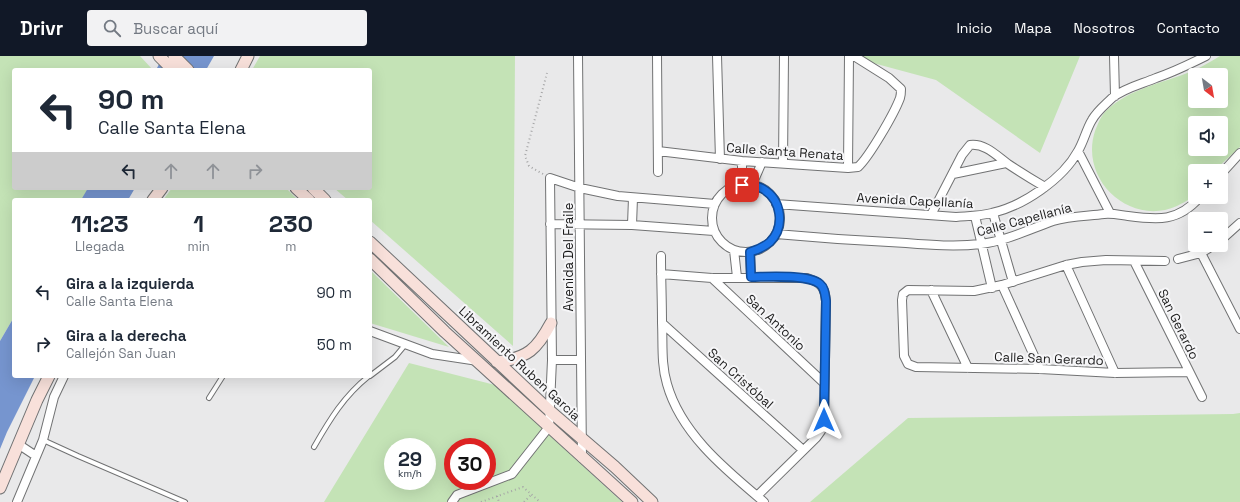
<!DOCTYPE html>
<html lang="es">
<head>
<meta charset="utf-8">
<style>
  :root { --surface:#fff; --page:#f2f2f3; --text:#1f2937; --muted:#747a83; --accent:#111827 }
  body { margin:0; font-family:"Space Grotesk",sans-serif; background:var(--page); color:var(--text); height:100vh; display:flex; flex-direction:column; font-size:15px; white-space:nowrap }
  * { box-sizing:border-box; margin:0 }
  p { font-size:13px; color:var(--muted) }
  .icon { flex:none; width:22px; height:22px; fill:none; stroke:currentColor; stroke-width:2; stroke-linecap:round; stroke-linejoin:round }
  .map { position:relative; flex:1; overflow:hidden }
  .panel { position:absolute; left:12px; top:142px; width:360px; height:180px; display:flex; flex-direction:column; background:var(--surface); border-radius:4px; box-shadow:0 4px 16px #0002 }
  .panel>* { flex:none }
  .top-card { position:absolute; left:12px; top:12px; width:360px; height:122px; border-radius:4px; box-shadow:0 4px 16px #0002; background:#fff; color:var(--text); overflow:hidden }
  .needle { width:26px; rotate:149deg }
  .controls { position:absolute; left:1188px; top:12px; display:grid; gap:8px }
  .controls a { display:grid; place-items:center; width:40px; height:40px; border-radius:4px; background:var(--surface); box-shadow:0 4px 16px #0002; font-size:20px }
  .speed { position:absolute; left:384px; top:382px; display:flex; gap:8px; font-size:20px; font-weight:700; text-align:center }
  .speed>* { display:grid; place-content:center; width:52px; height:52px; border-radius:50%; background:var(--surface); box-shadow:0 4px 16px #0002; line-height:1 }
  .speed small { font-size:10px; font-weight:400 }
  .speed .limit { border:6px solid #d22; background:#fff; color:#111 }
  .pin { position:absolute; display:grid; place-items:center; width:34px; height:34px; color:#fff; margin:-17px; border-radius:8px; box-shadow:0 2px 6px #0006 }
  .me { position:absolute; width:44px; margin:-22px; rotate:0deg; stroke-linejoin:round; filter:drop-shadow(0 0 3px #0008) }
  .turn { display:flex; align-items:center; gap:14px; height:84px; padding:0 20px; font-size:18px }
  .turn .icon { width:52px; height:52px; stroke-width:2.5 }
  .turn b { display:block; font-size:28px; line-height:34px }
  .lanes { display:flex; align-items:center; height:38px; padding:0 20px; background:#0003; justify-content:center; gap:20px; direction:ltr }
  .lanes .off { opacity:.35 }
  .eta { display:flex; justify-content:space-evenly; align-items:center; height:68px; text-align:center }
  .eta b { font-size:24px; font-weight:800; line-height:28px }
  ul { padding:0; list-style:none }
  li { display:flex; align-items:center; gap:12px; height:52px; padding:0 20px }
  li div { flex:1 }
  li b { display:block; font-size:15px }
  li em { font-style:normal }
  header { display:flex; align-items:center; gap:24px; box-sizing:border-box; height:56px; padding:0 20px; background:var(--accent); color:#fff }
  header strong { font-size:19px }
  nav { display:flex; gap:22px; margin-inline-start:auto; font-size:14px }
  .search { width:280px; height:36px; background:var(--page); display:flex; align-items:center; gap:10px; box-sizing:border-box; padding:0 14px; border-radius:4px; color:var(--muted); font-size:15px }
  .map>svg:first-child { display:block }
  .green { fill:#c4e3b6; fill-rule:evenodd }
  .water { fill:#7695cf }
  .lines { fill:none; stroke-linecap:round; stroke-linejoin:round }
  .lane-casing { stroke:#717273; stroke-width:6 }
  .street-casing { stroke:#717273; stroke-width:10 }
  .secondary-casing { stroke:#717273; stroke-width:13 }
  .path { stroke:#a5a5a6; stroke-width:2; stroke-dasharray:1 3; stroke-linecap:butt }
  .lane { stroke:#fff; stroke-width:4 }
  .street { stroke:#fff; stroke-width:8 }
  .secondary { stroke:#f8e0da; stroke-width:11 }
  .route-casing { stroke:#114b97; stroke-width:10 }
  .route { stroke:#1a73e8; stroke-width:7 }
  .labels { text-anchor:middle; stroke-width:4; stroke-linejoin:round; paint-order:stroke }
  .street-label { font-size:13px; fill:#1c1c1c; stroke:#f6f6f8 }
</style>
</head>
<body>
<header>
<strong>Drivr</strong>
<div class="search"><svg class="icon" aria-label="search" viewBox="0 0 24 24"><circle cx="10" cy="10" r="6"/><path d="M15 15l6 6"/></svg>Buscar aquí</div>
<nav><a>Inicio</a><a>Mapa</a><a>Nosotros</a><a>Contacto</a></nav>
</header>
<div class="map">
<svg width="1240" height="446" viewBox="0 0 1240 446">
  <rect width="100%" height="100%" fill="#e9e9ea"/>
  <path class="green" d="M0,0H140L153,14H14V132H88L82,144H14V261L0,285Z
    M260,0H515L513,290L370,164V144H348L334,132H370V14H252Z
    M847,0H1080L1040,97L936,24Z
    M1220,0H1240V91L1214,115H1195V138C1191,143 1183,147 1177,150C1130,171 1079,124 1095,75C1098,68 1101,59 1107,54C1129,33 1162,27 1190,16C1200,12 1210,6 1220,0ZM1195,19H1221V45H1195ZM1195,67H1221V93H1195Z
    M172,132H286L298,144H163Z
    M370,214L449,291L370,267Z
    M409,307L495,329L622,446H324ZM393,391H427V425H393ZM453,391H487V425H453Z
    M1240,357V446H810L908,362L1233,358Z"/>
  <path class="water" d="M163,0H214L206,14H156Z
    M88,132H135L128,144H81Z
    M14,261V320H35L7,376L0,393V285Z"/>
  <g class="lines">
    <g class="lane-casing">
      <path id="lane" d="M370,320L395,301L405,289
        M209,342L223,320
        M43,384L78,400L185,446
        M314,391C330,363 344,340 369,320"/>
    </g>
    <g class="street-casing">
      <path id="street" d="M578,0L582,402
        M657,0L658,116
        M717,0L720,103
        M1114,0L1115,40
        M658,95L742,105L848,112L858,111C869,101 894,58 900,42C901,39 901,36 901,33L889,22L854,0
        M1078,95L1110,157
        M783,107L784,0
        M848,112L849,0
        M953,118L1006,107
        M1221,118L1240,97
        M712 162a34 34 0 1 1 68 0a34 34 0 1 1-68 0Z
        M742,129V105
        M752,129L762,106
        M776,148L956,161C968,160 980,160 992,157C1023,150 1063,123 1078,95C1084,85 1086,74 1092,64C1097,55 1105,49 1112,42C1124,32 1142,28 1156,22C1174,16 1190,8 1206,0
        M993,157L1013,226
        M931,159L962,99L970,89C985,87 997,100 1008,108C1020,116 1033,124 1045,131
        M975,160L992,232
        M550,168L632,169L714,175
        M632,169L633,142
        M776,178C819,182 862,185 906,187C931,189 956,191 981,188C1006,185 1030,173 1053,165C1069,160 1088,160 1104,158C1112,157 1120,159 1128,160C1158,164 1178,166 1200,141
        M1221,184L1240,167
        M734,194L737,221
        M750,196L751,221
        M1201,197L1240,273
        M661,200C661,222 662,245 662,267C663,288 661,308 667,328C681,378 726,414 764,446
        M1178,203L1201,197L1214,189
        M1134,205L1202,341
        M1165,205L1106,204L1082,206L1066,209L1002,229L974,235L908,234L903,238L902,244L904,300L908,308L916,311L1040,313L1115,317L1189,316
        M1066,209L1115,317
        M661,218L712,222H807C820,226 825,231 826,245L824,364L821,375L816,382L757,440
        M712,222L824,327
        M1002,229L1040,313
        M931,234L968,312
        M663,268L803,394
        M370,275L432,298L478,305
        M552,304H581
        M18,388L36,400
        M17,446L43,384L54,341L64,320
        M452,446L457,439L512,418L549,371L552,304L550,122L580,132L618,140L715,148"/>
    </g>
    <g class="secondary-casing">
      <path id="secondary" d="M159,0L173,14
        M174,0L188,14
        M241,14L248,0
        M296,132L309,144
        M313,132L325,144
        M153,144L162,132
        M370,186L551,356L615,411L652,446
        M370,203L445,276L632,446
        M497,306C528,302 537,293 551,267
        M0,432L37,344L49,320"/>
    </g>
    <path class="path" d="M543,118L529,110L525,100L547,17
      M497,440L499,446
      M481,446L523,431L540,446
      M524,446L532,438"/>
    <use href="#lane" class="lane"/>
    <use href="#street" class="street"/>
    <use href="#secondary" class="secondary"/>
  </g>
  <g class="lines">
    <g class="route-casing">
      <path id="route" d="M742,129C749,129 756,129 763,133C782,144 785,171 770,186C764,191 757,194 750,196L751,221C767,221 808,218 820,228C825,232 825,239 826,245L824,364"/>
    </g>
    <use href="#route" class="route"/>
  </g>
  <g class="labels">
    <g class="street-label">
      <text transform="translate(785 95) rotate(4)" y="5">Calle Santa Renata</text>
      <text transform="translate(915 144) rotate(3)" y="5">Avenida Capellanía</text>
      <text transform="translate(1024 163) rotate(-15)" y="5">Calle Capellanía</text>
      <text transform="translate(568 201) rotate(-90)" y="5">Avenida Del Fraile</text>
      <text transform="translate(776 266) rotate(43)" y="5">San Antonio</text>
      <text transform="translate(1179 268) rotate(64)" y="5">San Gerardo</text>
      <text transform="translate(1049 302) rotate(2)" y="5">Calle San Gerardo</text>
      <text transform="translate(520 307) rotate(43)" y="5">Libramiento Ruben Garcia</text>
      <text transform="translate(741 322) rotate(42)" y="5">San Cristóbal</text>
    </g>
  </g>
</svg>
<div class="controls">
<a><svg class="needle" viewBox="-14 -14 28 28"><path d="M0-13l5 13h-10z" fill="#e53935"/><path d="M0 13l5-13h-10z" fill="#747a83"/></svg></a>
<a><svg class="icon" aria-label="sound" viewBox="0 0 24 24"><path d="M4 9h4l5-4v14l-5-4H4zM17 9q2 3 0 6"/></svg></a>
<a>+</a>
<a>−</a>
</div>
<div class="speed"><div>29<small>km/h</small></div><div class="limit">30</div></div>
<div class="pin" style="left:742px;top:129px;background:#d93025"><svg class="icon" aria-label="arrive" viewBox="0 0 24 24"><path d="M6 21V4h12l-3 4 3 4H6"/></svg></div>
<svg class="me" style="left:824px;top:364px" viewBox="-20 -20 40 40"><path d="M0-17L14 15 0 8-14 15z" fill="#1a73e8" stroke="#fff" stroke-width="4"/></svg>
<div class="top-card">
<div class="turn"><svg class="icon" aria-label="left" viewBox="0 0 24 24"><path d="M17 20v-9H6M10 6l-5 5 5 5"/></svg><div><b>90 m</b>Calle Santa Elena</div></div>
<div class="lanes"><svg class="icon" aria-label="left" viewBox="0 0 24 24"><path d="M17 20v-9H6M10 6l-5 5 5 5"/></svg><svg class="icon off" aria-label="ahead" viewBox="0 0 24 24"><path d="M12 20V5M6 11l6-6 6 6"/></svg><svg class="icon off" aria-label="ahead" viewBox="0 0 24 24"><path d="M12 20V5M6 11l6-6 6 6"/></svg><svg class="icon off" aria-label="right" viewBox="0 0 24 24"><path d="M7 20v-9h11M14 6l5 5-5 5"/></svg></div>
</div>
<section class="panel">
<div class="eta">
<div><b>11:23</b><p>Llegada</p></div>
<div><b>1</b><p>min</p></div>
<div><b>230</b><p>m</p></div>
</div>
<ul>
<li><svg class="icon" aria-label="left" viewBox="0 0 24 24"><path d="M17 20v-9H6M10 6l-5 5 5 5"/></svg><div><b>Gira a la izquierda</b><p>Calle Santa Elena</p></div><em>90 m</em></li>
<li><svg class="icon" aria-label="right" viewBox="0 0 24 24"><path d="M7 20v-9h11M14 6l5 5-5 5"/></svg><div><b>Gira a la derecha</b><p>Callejón San Juan</p></div><em>50 m</em></li>
</ul>
</section>
</div>
</body>
</html>
